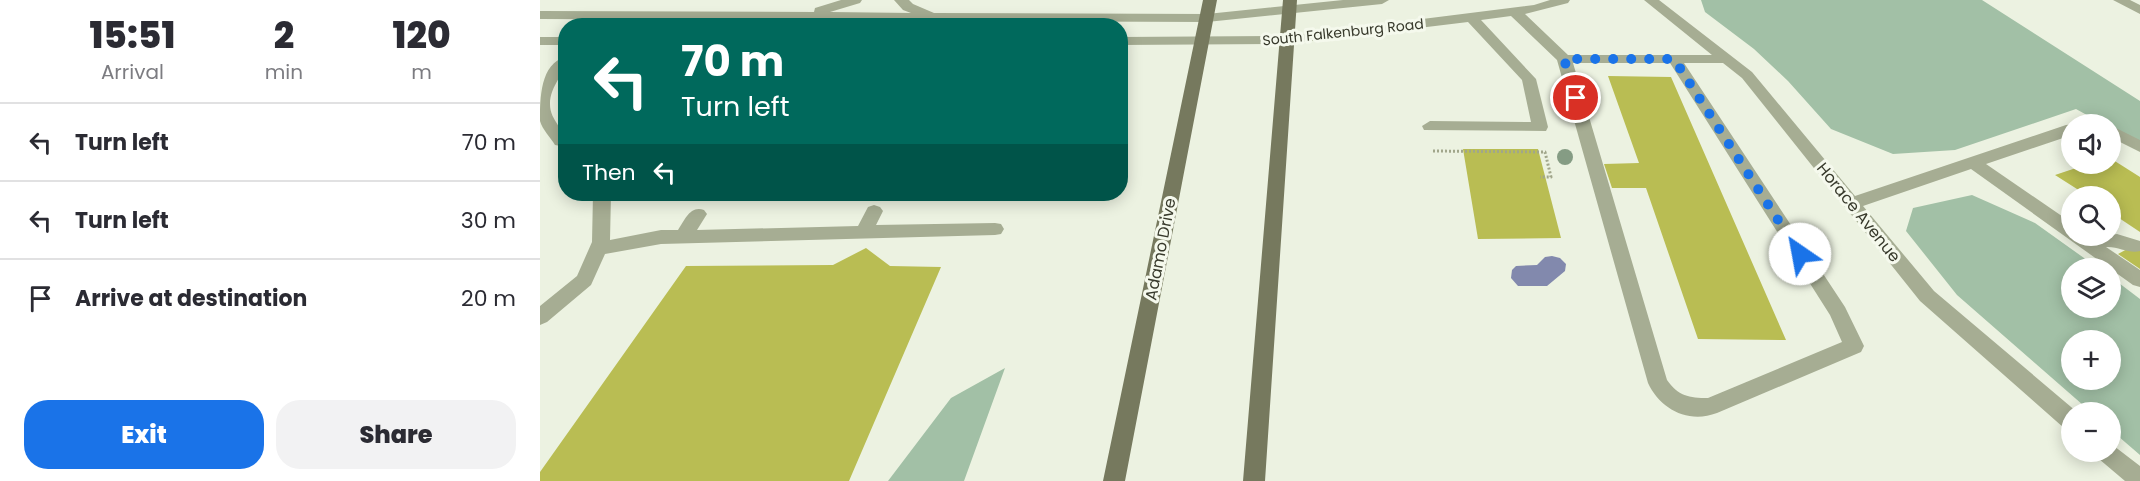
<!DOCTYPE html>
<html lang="en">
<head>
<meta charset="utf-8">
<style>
  :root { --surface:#fff; --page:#f2f2f3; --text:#2b2b33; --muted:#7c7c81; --line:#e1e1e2; --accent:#1a73e8 }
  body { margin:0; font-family:Poppins,sans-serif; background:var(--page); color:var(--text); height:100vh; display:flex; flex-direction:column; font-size:22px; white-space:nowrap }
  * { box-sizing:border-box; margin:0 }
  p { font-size:20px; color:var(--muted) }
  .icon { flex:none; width:33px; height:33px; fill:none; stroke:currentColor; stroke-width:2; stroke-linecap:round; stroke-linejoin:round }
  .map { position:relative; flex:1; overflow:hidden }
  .drawer { display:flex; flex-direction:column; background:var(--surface); width:540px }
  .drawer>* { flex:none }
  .guide { position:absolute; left:18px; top:18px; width:570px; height:183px; border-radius:24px; box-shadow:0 3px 15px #0003; background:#00695c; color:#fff; overflow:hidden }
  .tools { position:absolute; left:1521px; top:114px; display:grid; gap:12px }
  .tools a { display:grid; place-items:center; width:60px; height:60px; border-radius:50%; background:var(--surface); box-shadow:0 3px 15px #0003; font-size:30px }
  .pin { position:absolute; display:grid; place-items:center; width:51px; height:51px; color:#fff; margin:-26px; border:3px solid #fff; border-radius:50%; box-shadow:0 2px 6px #0007 }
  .me { position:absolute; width:66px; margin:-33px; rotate:327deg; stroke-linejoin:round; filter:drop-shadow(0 0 4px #0008) }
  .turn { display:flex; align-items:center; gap:21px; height:126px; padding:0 24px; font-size:27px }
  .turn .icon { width:78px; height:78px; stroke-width:2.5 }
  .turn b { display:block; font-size:42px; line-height:51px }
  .then { display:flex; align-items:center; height:57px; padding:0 24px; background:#0003; gap:12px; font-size:22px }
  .eta { display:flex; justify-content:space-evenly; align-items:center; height:102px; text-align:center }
  .eta b { font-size:36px; font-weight:800; line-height:42px }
  .action { display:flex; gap:12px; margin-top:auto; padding:12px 24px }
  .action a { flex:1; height:69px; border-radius:24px; background:var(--accent); color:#fff; font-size:24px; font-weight:800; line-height:69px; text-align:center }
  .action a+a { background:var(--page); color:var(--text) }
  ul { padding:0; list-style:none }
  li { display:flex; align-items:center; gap:18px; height:78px; padding:0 24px; border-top:2px solid var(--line) }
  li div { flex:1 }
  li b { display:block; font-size:22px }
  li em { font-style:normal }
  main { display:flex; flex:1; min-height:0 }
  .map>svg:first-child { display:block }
  .green { fill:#a2c0a6; fill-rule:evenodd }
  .water { fill:#8289ad }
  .building { fill:#b9bd53 }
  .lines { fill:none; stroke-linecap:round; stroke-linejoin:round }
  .path { stroke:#a1a68b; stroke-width:3; stroke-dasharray:2 2; stroke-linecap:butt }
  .minor { fill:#a6ad93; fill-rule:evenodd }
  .major { fill:#76795e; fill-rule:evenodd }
  .tree { fill:#859c84 }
  .route { stroke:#1a73e8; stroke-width:10; stroke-dasharray:0 18 }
  .labels { text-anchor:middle; stroke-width:6; stroke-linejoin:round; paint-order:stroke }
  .far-street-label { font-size:14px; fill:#37392b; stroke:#f5f9ed }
  .street-label { font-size:16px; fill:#37392b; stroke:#f5f9ed }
</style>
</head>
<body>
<main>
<section class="drawer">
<div class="eta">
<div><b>15:51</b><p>Arrival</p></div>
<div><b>2</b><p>min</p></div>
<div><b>120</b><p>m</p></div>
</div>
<ul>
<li><svg class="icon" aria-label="left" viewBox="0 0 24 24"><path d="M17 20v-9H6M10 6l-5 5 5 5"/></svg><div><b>Turn left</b></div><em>70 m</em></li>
<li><svg class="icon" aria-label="left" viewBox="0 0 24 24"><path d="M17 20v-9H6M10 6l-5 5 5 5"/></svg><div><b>Turn left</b></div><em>30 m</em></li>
<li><svg class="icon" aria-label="arrive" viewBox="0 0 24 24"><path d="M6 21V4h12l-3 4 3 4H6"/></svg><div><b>Arrive at destination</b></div><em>20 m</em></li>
</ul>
<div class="action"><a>Exit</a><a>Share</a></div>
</section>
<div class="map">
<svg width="1600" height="481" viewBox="0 0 1600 481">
  <rect width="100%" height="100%" fill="#ecf2e1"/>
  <path class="green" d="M1161,0H1442L1600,101V146L1571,129L1570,124H1563L1536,109L1415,150L1353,154L1291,129L1248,81L1214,49L1165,12Z
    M1432,195L1495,223L1558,268H1532V308H1570L1571,277L1600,299V455L1571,430L1570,412H1551L1417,295L1366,231L1373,208ZM1532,340H1570V380H1532Z
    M465,368L424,481H348L411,398Z"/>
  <path class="water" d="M1012,256L1020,258L1026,264L1025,271L1007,286H978L971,278L972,270L976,266L997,265L1005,257Z"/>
  <path class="building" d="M1068,76L1131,77L1246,340L1158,339L1106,188H1072L1064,164L1099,163Z
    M923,149H998L1021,238L938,239Z
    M1570,158L1600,177V232L1570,212V196H1548L1515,175L1548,164H1570Z
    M1600,242V269L1578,254Z
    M326,248L350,266L401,267L309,481H0V472L146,266L293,265Z"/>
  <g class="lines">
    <path class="path" d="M893,151L1005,152L1011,177H1000"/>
    <path class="minor" d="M301,0H322L320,3L290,12L371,13L363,10L354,0H369L373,4L394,13L667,14L803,0H849L842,4L667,22L0,19V11L274,12L275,8Z
      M1010,0H1030L1028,3L985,14L1028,55H1172L1104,0H1119L1212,72L1315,196L1526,125L1534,124H1532V135L1446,164L1532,223V236L1551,238L1577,234L1600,241V251C1589,254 1578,246 1566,247L1600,270V287L1593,285L1431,169L1323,206L1394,291L1537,412H1532V430L1524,428L1380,301L1202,78L1183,63H1144L1305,307L1324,346L1321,352L1177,413C1148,424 1120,409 1108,383L1017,60L971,16L941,20L996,79L1008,127L1006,131L884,130L882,126L890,121L991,122L982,80L928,22L747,44L580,45V37L747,36L994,5ZM1033,63H1130L1290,315L1302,342L1168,398C1149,398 1138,396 1127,380Z
      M1573,0H1590L1600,5V14Z
      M0,37H26V45H0Z
      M26,57C26,74 10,85 10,104C10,122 26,128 26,147L15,145C11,138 2,129 0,121C0,99 0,63 26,57Z
      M1543,119L1559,120L1561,124H1535L1537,120Z
      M1570,125L1600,140V152L1570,137Z
      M53,194H71L70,240L121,230H138C145,220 150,205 164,210L167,214L157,230L318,226L328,207L334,205L340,207L343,211L336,225L455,223L461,224L464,229L461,234L455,235L121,244L65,254L51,285L7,322L0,325V306L37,276L52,242Z
      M1570,443L1600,466V481H1585L1559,459L1556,452H1570Z"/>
    <path class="major" d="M663,0H677L585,481H563Z
      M743,0H757L725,481H703Z"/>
  </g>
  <circle class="tree" cx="1025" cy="157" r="8"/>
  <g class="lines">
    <path class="route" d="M1036,98L1024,59H1134L1260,254"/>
  </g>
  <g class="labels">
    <g class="far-street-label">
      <text transform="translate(803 32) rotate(-6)" y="5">South Falkenburg Road</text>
    </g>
    <g class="street-label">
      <text transform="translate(1319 212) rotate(51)" y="6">Horace Avenue</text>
      <text transform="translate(620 249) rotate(-79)" y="6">Adamo Drive</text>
    </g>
  </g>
</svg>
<div class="tools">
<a><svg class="icon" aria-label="sound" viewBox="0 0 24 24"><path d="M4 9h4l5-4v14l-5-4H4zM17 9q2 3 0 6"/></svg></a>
<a><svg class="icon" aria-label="search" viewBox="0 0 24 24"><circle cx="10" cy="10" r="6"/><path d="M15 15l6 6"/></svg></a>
<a><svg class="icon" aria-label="layers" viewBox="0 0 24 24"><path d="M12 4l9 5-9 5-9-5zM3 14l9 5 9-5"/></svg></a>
<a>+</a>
<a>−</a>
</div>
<div class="pin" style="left:1036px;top:98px;background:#d93025"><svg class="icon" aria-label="arrive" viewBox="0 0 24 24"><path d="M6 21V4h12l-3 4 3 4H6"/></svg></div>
<svg class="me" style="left:1260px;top:254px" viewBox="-20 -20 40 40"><circle r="19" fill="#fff"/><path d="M0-13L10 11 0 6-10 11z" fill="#1a73e8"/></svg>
<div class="guide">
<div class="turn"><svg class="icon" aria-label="left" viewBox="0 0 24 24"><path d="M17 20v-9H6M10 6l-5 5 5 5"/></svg><div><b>70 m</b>Turn left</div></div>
<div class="then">Then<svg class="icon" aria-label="left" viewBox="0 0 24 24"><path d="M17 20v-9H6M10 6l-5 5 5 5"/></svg></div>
</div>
</div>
</main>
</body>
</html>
